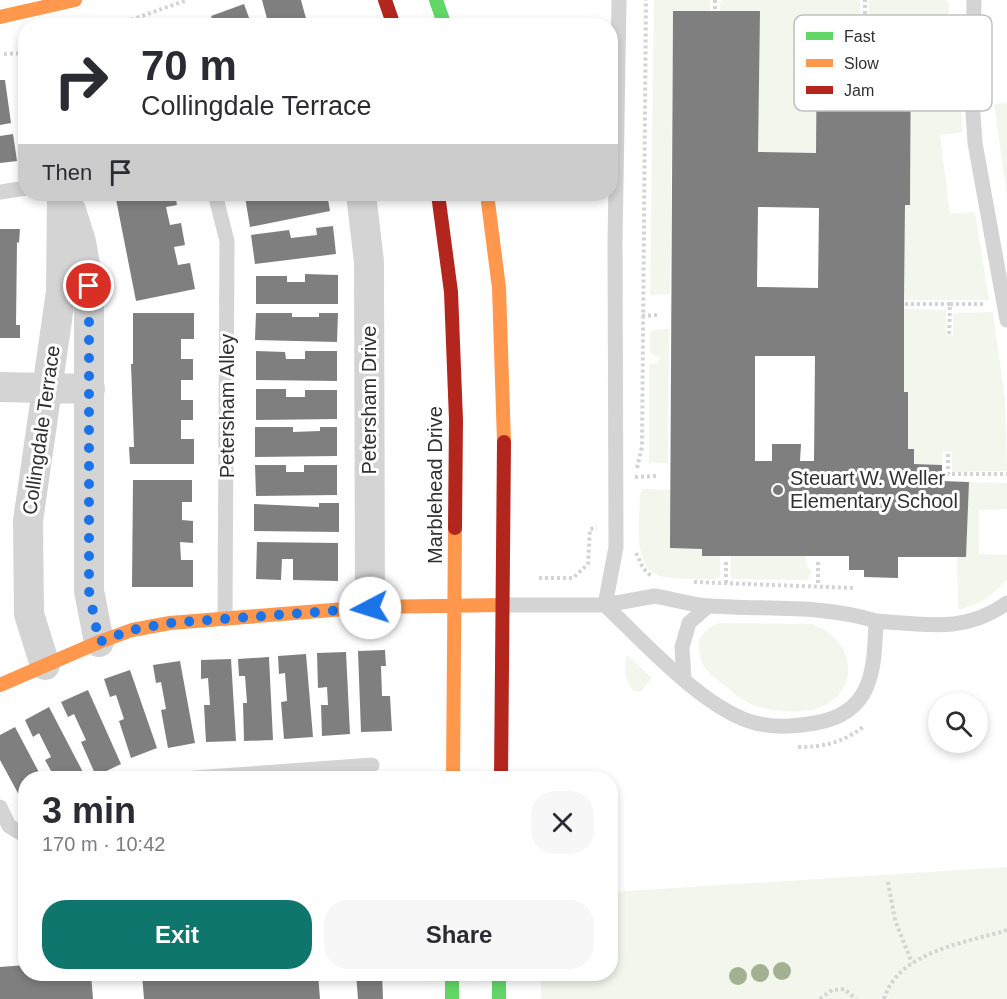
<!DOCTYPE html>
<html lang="en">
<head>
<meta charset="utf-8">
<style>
  :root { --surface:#fff; --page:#f7f7f7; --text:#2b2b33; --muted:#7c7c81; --accent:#0f766e }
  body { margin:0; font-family:Arial,sans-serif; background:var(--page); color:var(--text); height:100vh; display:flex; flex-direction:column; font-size:22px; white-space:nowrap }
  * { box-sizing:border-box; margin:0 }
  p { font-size:20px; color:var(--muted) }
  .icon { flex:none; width:33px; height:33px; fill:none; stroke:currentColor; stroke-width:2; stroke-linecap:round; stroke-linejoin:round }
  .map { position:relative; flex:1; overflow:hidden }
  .sheet { position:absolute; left:18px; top:771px; width:600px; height:210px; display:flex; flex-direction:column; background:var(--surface); border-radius:24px; box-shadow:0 3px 9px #0003 }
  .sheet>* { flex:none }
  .guide { position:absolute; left:18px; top:18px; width:600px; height:183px; border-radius:24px; box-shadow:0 3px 9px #0003; background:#fff; color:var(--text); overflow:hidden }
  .controls { position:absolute; left:928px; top:693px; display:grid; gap:12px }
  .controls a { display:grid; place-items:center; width:60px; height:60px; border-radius:50%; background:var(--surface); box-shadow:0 3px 9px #0003; font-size:30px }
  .pin { position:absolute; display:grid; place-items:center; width:51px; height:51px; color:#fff; margin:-26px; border:3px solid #fff; border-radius:50%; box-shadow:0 2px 6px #0007 }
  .me { position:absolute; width:66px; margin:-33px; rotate:265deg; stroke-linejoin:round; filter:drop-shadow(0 0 4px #0008) }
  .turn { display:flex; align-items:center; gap:21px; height:126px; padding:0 24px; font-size:27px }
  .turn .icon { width:78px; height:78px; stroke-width:2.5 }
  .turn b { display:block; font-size:42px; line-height:51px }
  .then { display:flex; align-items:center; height:57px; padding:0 24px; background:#0003; gap:12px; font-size:22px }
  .round { display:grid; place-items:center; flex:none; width:63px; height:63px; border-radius:24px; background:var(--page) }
  .summary { display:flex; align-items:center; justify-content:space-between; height:102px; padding:0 24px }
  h1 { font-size:36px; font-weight:700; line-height:45px }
  .action { display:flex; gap:12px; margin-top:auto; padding:12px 24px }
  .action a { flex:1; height:69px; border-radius:24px; background:var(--accent); color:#fff; font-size:24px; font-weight:700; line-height:69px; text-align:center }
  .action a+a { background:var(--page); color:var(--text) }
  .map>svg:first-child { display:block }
  .green { fill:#f2f6ec }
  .building { fill:#7f7f7f; fill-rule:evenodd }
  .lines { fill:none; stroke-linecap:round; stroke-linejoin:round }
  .path { stroke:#d4d4d4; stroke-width:4; stroke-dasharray:3 3; stroke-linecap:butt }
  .lane { stroke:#d4d4d4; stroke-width:15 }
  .street { stroke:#d4d4d4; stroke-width:30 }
  .fast { stroke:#63d668; stroke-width:14 }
  .slow { stroke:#ff974d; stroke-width:14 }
  .jam { stroke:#b3261e; stroke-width:14 }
  .tree { fill:#a3b192 }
  .route { stroke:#1a73e8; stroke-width:10; stroke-dasharray:0 18 }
  .poi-dot { fill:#787878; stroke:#fff; stroke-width:2 }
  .labels { text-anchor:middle; stroke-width:6; stroke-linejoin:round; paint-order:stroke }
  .street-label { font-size:20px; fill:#303030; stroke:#fff }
  .poi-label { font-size:20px; fill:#303030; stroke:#fff; text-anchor:start }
  .key { fill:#fff; stroke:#c1c1c1; stroke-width:1.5 }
  .key-label { font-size:16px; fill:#303030 }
</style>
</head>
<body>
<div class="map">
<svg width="1007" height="999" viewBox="0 0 1007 999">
  <rect width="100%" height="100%" fill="#fff"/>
  <path class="green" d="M654,0H710V11H673L670,294L650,295Z
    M723,0H860V32H817L816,153L758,152L759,12L720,11V3Z
    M872,0H945L949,4V31L959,32L958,69L963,132L940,135L950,214L975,212L989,300H904L905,205L910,204L911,32H869V2Z
    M1007,103V196L994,104Z
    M904,309L946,310V335H953V313L993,312L1005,400L1007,471L952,472V451H943L942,465L914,464V449H908V393L904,392Z
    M669,329L668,463H649V368L650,364H656L660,359L650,352V334L653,330Z
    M969,482L1007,483V509L979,510V554L1007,555V579C993,596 980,604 958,610L957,557L966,556Z
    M643,489L672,490L702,549L720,556V577L717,579C700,579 681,580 664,577C630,572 640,518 640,494Z
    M731,555L806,556V565L812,571L807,580L734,579L730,576Z
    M719,623L812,624C848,636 864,679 829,703C810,716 769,713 749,703C740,699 734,693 727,687C706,671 698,667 699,639L709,628Z
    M627,655L652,678L641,692L633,691C625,679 623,669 627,655Z
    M1007,867V999H541V974H610L611,892Z"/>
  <path class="building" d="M262,0H301L308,26H269Z
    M244,4L252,26H215L211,16Z
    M673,11H760L758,152L816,153L817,32H911L910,205H905L904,300V392H908V449H914V464L942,465V481L969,482L966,557H898V578L864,577V570H849V556H702V549L670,548ZM758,207L819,208L818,288L757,287ZM755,356H815L814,461H800L801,444H772V461H755Z
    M0,80H5L11,123L0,125Z
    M13,134L17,161L0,163V136Z
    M115,194H175L177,205L166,207L170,225L181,223L185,245L174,247L178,265L190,263L195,289L136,301Z
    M263,194H281V196L327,194L330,211L250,227L245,197Z
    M333,226L336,254L255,264L251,235L289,230L291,238L317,235L316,228Z
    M0,229H20L19,243L17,242L16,325H20V338H0Z
    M305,274L338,275V304H256V276H287V282H305Z
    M133,313H194V339H181V359H193V380H181V400H193V420H181V439H194V464H130L129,447H134L131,364H133Z
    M256,313H292V317H319V313H338L337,342L255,340Z
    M256,351L285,352L286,359H305V351H337V381L256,380Z
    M256,389H286V397H305V390H337V419L256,420Z
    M255,427H293V432L320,431V427H337V456L255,457Z
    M255,465H286V472H304V465H337V495L256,496Z
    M133,480H192V502H182V520L193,521V543L180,542L181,560H193V587H132Z
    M319,503H339V532L254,531V504L319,507Z
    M257,542L338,543V581L293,580V559H282L281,580L256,579Z
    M385,650L386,666H381L382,696H390L392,731L361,732L358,651Z
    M346,652L350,734L322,736L321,705H328L327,687L318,688L317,653Z
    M306,654L313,737L284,739L281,702L287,701L285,673L279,674L278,656Z
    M269,657L273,740L244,741L243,703H247L245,676H239L238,659Z
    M231,659L236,741L206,742L204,705H210L208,678L201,679V660Z
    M180,661L195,743L168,748L161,710L166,709L161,682L156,683L153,665Z
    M130,670L157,748L131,758L119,721L124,719L116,695L110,697L104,679Z
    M88,690L121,764L96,776L81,742L86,740L74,714L68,717L61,702Z
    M49,707L86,778H55L45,760L51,757L39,733L33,737L25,720Z
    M15,727L42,778H26V808L0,760V735Z
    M26,965V974H91L93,999H0V967Z
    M142,974H318L320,999H144Z
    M356,974H382L383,999H358Z"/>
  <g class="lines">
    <path class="path" d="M715,0V12
      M114,26L187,0
      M865,32V0
      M4,54L26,53
      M905,304H950L949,336
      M950,304H985
      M642,316L657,315
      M948,454V474H1007
      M637,468L642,447L646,0
      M635,477L658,476
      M636,553L643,568L651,576
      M818,562V586
      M539,578H573L588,564L590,529L597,528
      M694,582L855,588
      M726,583V559
      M798,747C824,747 842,743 863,727
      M888,882L895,920L912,963
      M820,999L832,990L844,989L856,999
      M884,999C898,951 966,943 1007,930"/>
    <path class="lane" d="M974,0L972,98L975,143L1007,320
      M0,192L26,188
      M215,194L227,241L225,619
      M655,596C673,599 691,605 710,606C767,610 821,604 876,621C874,669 874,713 815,723C796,726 779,728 760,724C709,715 643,641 605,605Z
      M502,605H605L616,547L615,242L619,0
      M876,621C925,624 964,634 1007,603
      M684,680L682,647L689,623L708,606
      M194,778L372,765
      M0,807L9,826L26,836"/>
    <path class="street" d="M361,194L369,262L370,607
      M71,210L81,242L89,286V591L99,642
      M0,387L90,389
      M45,665L29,614L28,521L61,292L62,194"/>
    <path class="fast" d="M436,0L445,26
      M452,974V999
      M499,974V999"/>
    <path class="slow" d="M0,17L75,0
      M487,194L499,288L504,442
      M0,685L99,642L132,630L170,623L370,607L502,605
      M453,778L455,528"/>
    <path class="jam" d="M385,0L394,26
      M438,194L451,292L456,420L455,528
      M501,778L504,442"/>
  </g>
  <g class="tree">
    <circle cx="782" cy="971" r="9"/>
    <circle cx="760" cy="973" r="9"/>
    <circle cx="738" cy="976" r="9"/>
  </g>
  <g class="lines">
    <path class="route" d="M89,286V591L99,642L132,630L170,623L370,608"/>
  </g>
  <circle class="poi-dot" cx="778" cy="490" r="6"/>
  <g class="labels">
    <g class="street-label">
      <text transform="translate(369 400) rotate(-90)" y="7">Petersham Drive</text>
      <text transform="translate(227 406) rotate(-90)" y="7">Petersham Alley</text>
      <text transform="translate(41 430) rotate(-82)" y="7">Collingdale Terrace</text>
      <text transform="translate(435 485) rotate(-90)" y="7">Marblehead Drive</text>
    </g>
    <g class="poi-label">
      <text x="790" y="485">Steuart W. Weller<tspan x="790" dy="23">Elementary School</tspan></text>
    </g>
  </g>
  <rect x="794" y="15" width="198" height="96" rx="9" class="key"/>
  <rect x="806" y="32" width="27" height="8" fill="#63d668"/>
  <rect x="806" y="59" width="27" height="8" fill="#ff974d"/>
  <rect x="806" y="86" width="27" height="8" fill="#b3261e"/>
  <g class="key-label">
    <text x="844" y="42">Fast</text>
    <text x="844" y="69">Slow</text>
    <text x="844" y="96">Jam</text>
  </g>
</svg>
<div class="controls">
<a><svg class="icon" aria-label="search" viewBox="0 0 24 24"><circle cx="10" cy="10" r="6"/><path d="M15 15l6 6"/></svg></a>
</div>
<div class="pin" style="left:89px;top:286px;background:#d93025"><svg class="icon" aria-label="arrive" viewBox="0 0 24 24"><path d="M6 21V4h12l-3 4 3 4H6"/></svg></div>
<svg class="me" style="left:370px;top:608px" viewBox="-20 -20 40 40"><circle r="19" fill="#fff"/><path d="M0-13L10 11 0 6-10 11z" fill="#1a73e8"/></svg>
<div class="guide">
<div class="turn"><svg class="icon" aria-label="right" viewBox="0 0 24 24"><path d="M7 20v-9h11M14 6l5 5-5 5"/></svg><div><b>70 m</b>Collingdale Terrace</div></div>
<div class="then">Then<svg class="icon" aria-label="arrive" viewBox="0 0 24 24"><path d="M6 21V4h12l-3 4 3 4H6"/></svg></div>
</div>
<section class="sheet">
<div class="summary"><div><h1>3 min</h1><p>170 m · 10:42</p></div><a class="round"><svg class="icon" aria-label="close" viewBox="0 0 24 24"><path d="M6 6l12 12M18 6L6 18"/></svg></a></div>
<div class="action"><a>Exit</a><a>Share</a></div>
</section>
</div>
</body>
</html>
